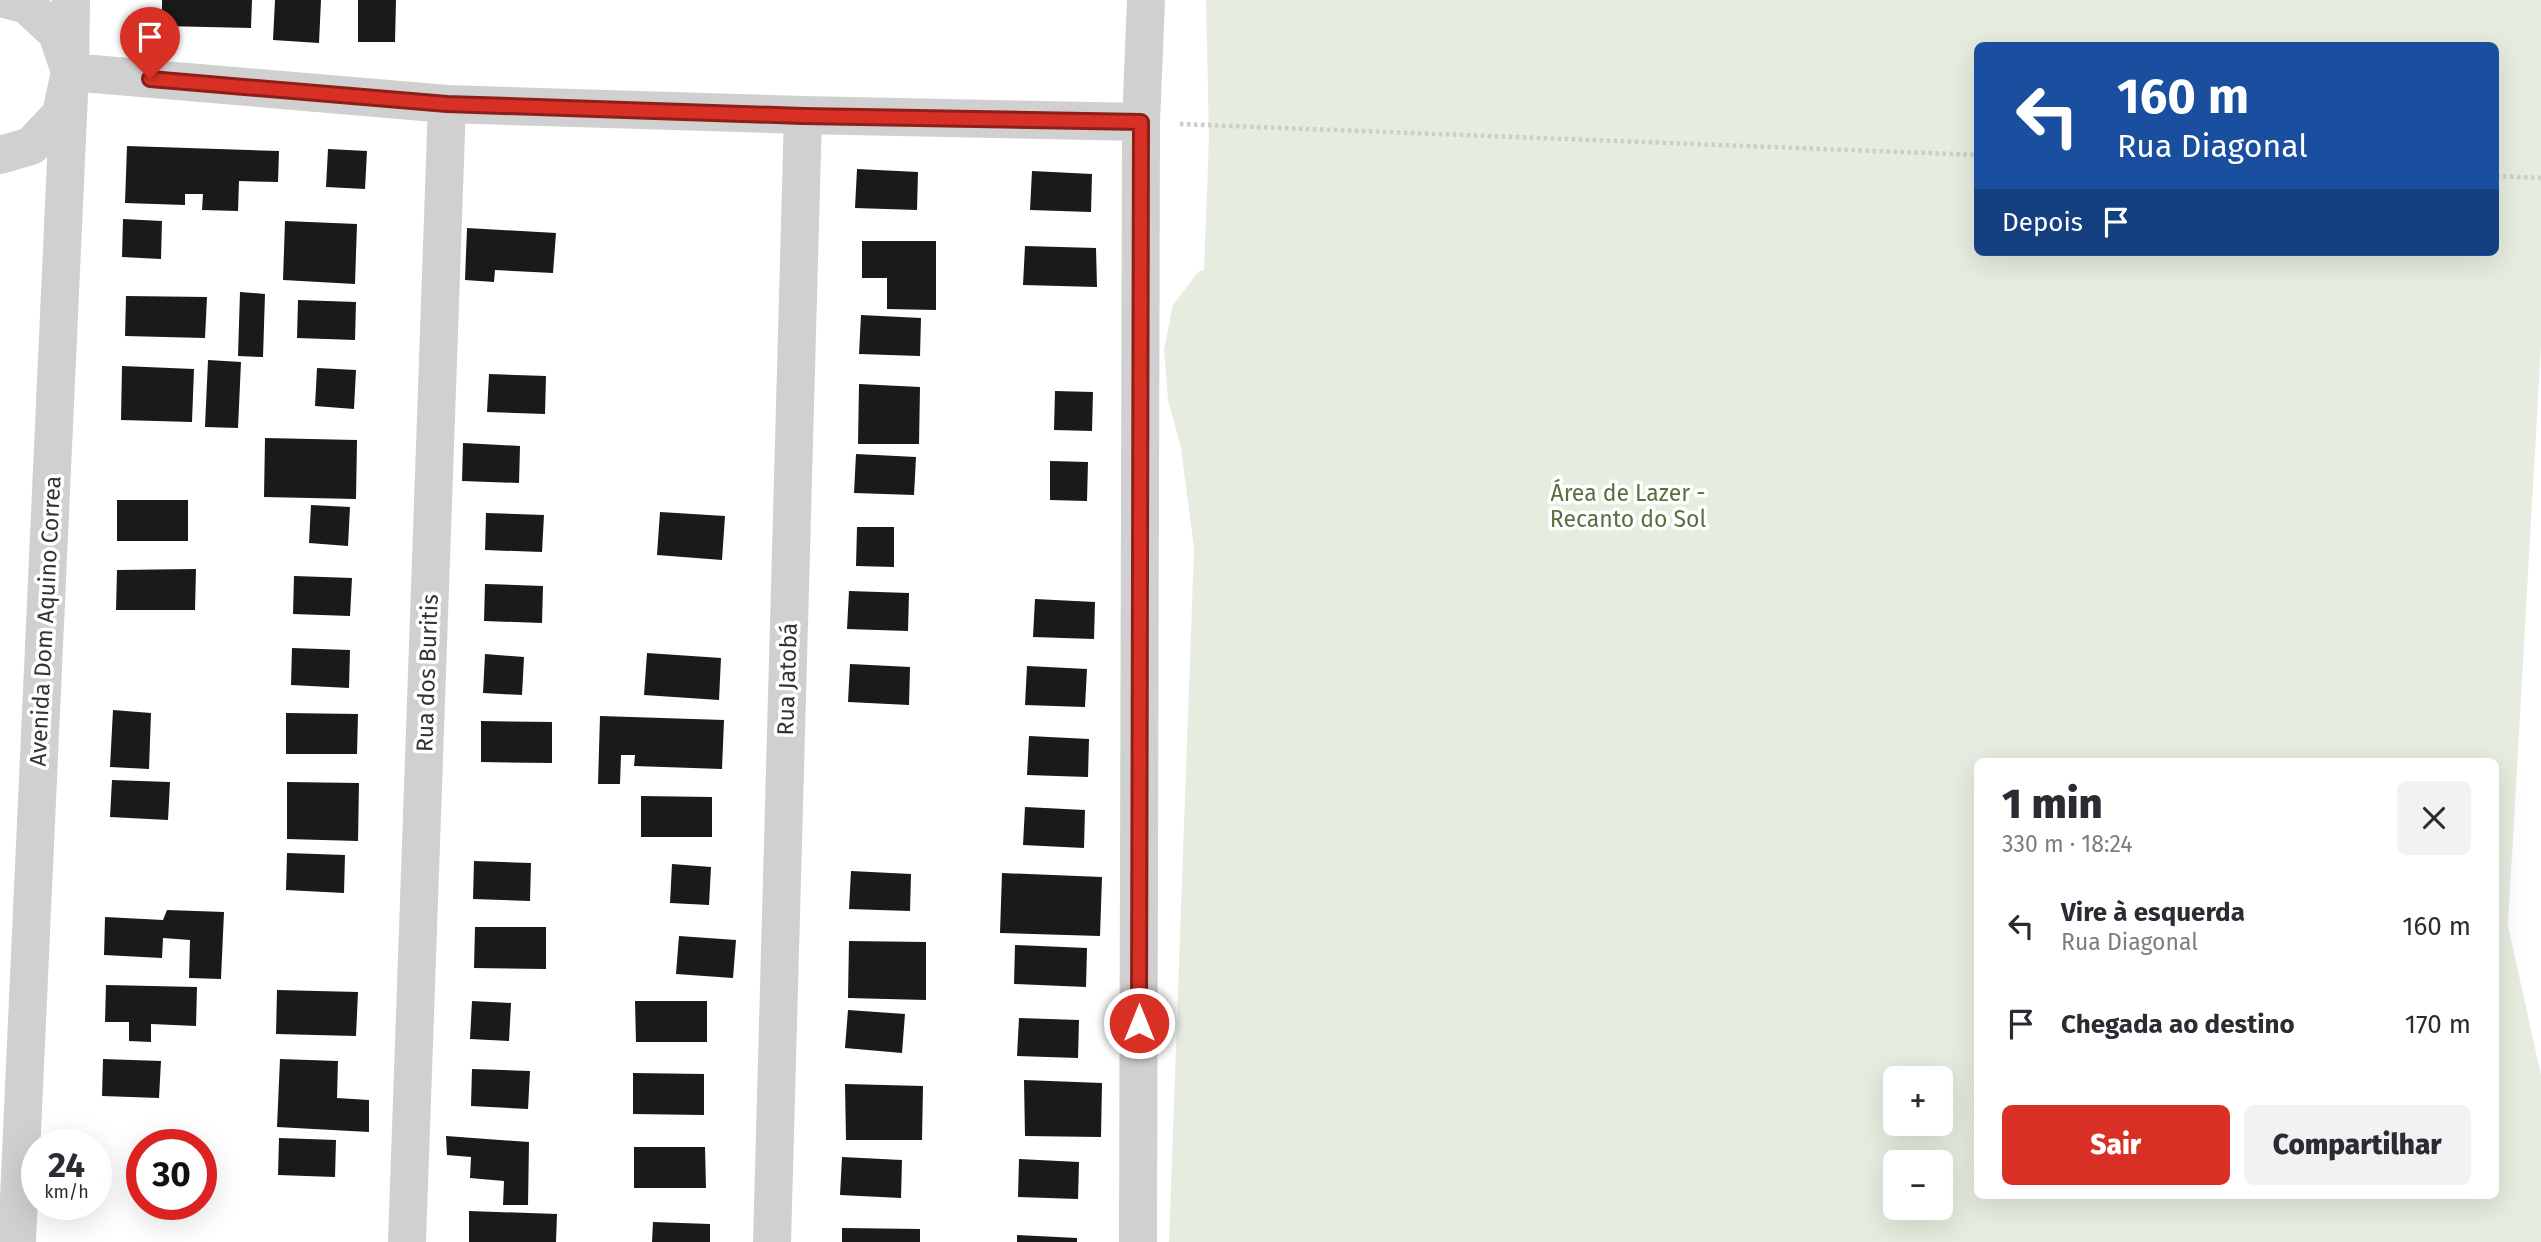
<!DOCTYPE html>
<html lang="pt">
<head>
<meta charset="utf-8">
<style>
  :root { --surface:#fff; --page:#f2f2f3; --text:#2b2b33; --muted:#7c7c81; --accent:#d93025 }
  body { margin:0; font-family:"Fira Sans",sans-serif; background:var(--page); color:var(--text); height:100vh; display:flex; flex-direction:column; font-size:26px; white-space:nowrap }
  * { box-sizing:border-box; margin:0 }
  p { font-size:23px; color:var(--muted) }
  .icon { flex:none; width:38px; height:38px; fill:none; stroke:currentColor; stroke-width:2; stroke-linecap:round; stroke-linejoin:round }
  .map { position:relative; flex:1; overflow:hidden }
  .side { position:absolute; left:1974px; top:758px; width:525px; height:441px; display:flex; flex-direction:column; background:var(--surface); border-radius:10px; box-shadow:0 7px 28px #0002 }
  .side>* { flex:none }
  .banner { position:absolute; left:1974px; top:42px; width:525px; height:214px; border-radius:10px; box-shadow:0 7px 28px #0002; background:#1a4fa0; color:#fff; overflow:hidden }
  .controls { position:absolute; left:1883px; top:1066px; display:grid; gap:14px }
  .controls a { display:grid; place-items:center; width:70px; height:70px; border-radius:10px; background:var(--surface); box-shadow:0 7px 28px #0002; font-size:35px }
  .speed { position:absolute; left:21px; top:1129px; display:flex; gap:14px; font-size:35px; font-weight:700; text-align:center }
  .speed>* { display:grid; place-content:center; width:91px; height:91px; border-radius:50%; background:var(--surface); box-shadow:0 7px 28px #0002; line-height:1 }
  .speed small { font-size:18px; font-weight:400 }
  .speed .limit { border:10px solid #d22; background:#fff; color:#111 }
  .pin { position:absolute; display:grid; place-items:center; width:60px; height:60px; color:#fff; margin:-72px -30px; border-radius:50% 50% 50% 0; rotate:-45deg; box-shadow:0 0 7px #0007 }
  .pin .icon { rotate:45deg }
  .me { position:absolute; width:77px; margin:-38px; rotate:0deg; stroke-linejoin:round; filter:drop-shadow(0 0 5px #0008) }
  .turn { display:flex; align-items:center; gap:24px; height:147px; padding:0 28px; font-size:32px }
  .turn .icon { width:91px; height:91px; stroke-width:2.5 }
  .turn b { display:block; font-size:49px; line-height:60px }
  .then { display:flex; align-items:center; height:66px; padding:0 28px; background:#0003; gap:14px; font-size:26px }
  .round { display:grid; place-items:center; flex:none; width:74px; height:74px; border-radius:10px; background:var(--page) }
  .head { display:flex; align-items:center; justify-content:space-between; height:119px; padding:0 28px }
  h1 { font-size:42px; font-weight:800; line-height:52px }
  .primary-button { display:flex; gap:14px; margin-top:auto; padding:14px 28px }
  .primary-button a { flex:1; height:80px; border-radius:10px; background:var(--accent); color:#fff; font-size:28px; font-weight:800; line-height:80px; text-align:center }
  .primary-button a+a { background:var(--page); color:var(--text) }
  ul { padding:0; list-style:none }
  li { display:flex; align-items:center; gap:21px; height:98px; padding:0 28px }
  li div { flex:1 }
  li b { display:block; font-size:26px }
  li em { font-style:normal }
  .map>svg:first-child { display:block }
  .green { fill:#e6ecdf; fill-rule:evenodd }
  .building { fill:#1a1a1a }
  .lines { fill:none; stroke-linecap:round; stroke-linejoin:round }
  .path { stroke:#cdcdcd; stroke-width:4.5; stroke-dasharray:3.5 3.5; stroke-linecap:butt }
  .minor { stroke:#d0d0d0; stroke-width:38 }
  .route-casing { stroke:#8d1f18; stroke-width:18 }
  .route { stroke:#d93025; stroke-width:12 }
  .labels { text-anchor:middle; stroke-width:7; stroke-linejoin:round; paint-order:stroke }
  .park-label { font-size:23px; fill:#56703f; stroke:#fff }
  .street-label { font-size:23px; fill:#333; stroke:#fff }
</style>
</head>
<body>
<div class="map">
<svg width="2541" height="1242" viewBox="0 0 2541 1242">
  <rect width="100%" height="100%" fill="#fff"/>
  <path class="green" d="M1206,0H2541V345L2508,926L2541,1075V1242H1169L1194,548L1181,448L1168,400L1164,349L1173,305L1198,272L1204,270L1209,138ZM1978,46H2496V252H1978ZM1978,761H2496V1195H1978ZM1895,1078H1941V1124H1895ZM1895,1162H1941V1208H1895Z"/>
  <path class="building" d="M162,0H252L251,28L162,26Z
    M275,0H321L319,43L273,40Z
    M358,0H396L395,42H358Z
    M127,146L279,151L278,182L239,181L238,211L202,210L203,194H185V205L125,203Z
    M328,149L367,151L365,189L326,187Z
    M857,169L918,172L917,210L855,208Z
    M1032,171L1092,174L1091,212L1030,210Z
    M123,219L162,221L161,259L122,257Z
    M285,221L357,224L355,284L283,280Z
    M467,228L556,233L553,273L495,270L494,282L465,280Z
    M862,241H936V310L887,309V278H862Z
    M1025,246L1096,248L1097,287L1023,285Z
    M240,292L265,294L263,357L238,356Z
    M126,296L207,297L205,338L125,336Z
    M298,300L356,302L355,340L297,338Z
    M861,315L921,318L920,356L859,354Z
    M208,360L241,362L238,428L205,427Z
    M122,366L194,369L192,422L121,420Z
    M317,368L356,370L354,409L315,406Z
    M489,374L546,376L545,414L487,412Z
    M859,384L920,387L919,444H858Z
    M1055,391L1093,392L1092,431L1054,430Z
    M265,438L357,440L356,499L264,497Z
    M463,443L520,446L519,483L462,481Z
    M856,454L916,457L914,495L854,493Z
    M1050,461L1088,462L1087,501L1050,500Z
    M117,500H188V541H117Z
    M311,505L350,507L348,546L309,543Z
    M660,512L725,516L722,560L657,555Z
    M486,513L544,515L542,552L485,550Z
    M857,527H894V567L856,566Z
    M196,569L195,610H116L117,570Z
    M294,576L352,578L350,616L293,614Z
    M485,584L543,586L542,623L484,621Z
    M849,591L909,593L908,631L847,629Z
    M1035,599L1095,602L1094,639L1033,637Z
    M292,648L350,650L349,688L291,685Z
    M647,653L721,658L719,700L644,695Z
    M485,654L524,657L522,695L483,693Z
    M850,664L910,667L909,705L848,702Z
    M1027,666L1087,669L1085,707L1025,705Z
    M113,710L151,713L149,769L110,767Z
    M286,713L358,714L357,754H286Z
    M600,716L724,720L722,769L634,766L635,755H621L620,784H598Z
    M481,721L552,722V763L481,762Z
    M1029,736L1089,739L1088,777L1027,775Z
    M112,780L170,782L168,820L110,817Z
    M287,782L359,783L358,841L287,839Z
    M641,796L712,797V837H641Z
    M1025,807L1085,810L1084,848L1023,845Z
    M287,853L345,855L344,893L286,890Z
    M474,861L531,863L530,901L473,899Z
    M672,864L711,867L709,905L670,903Z
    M851,871L911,874L910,911L849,909Z
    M1002,873L1102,877L1100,936L1000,933Z
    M167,910L224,912L221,979L189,978L190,940L163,938L162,958L104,955L105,917L163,920Z
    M475,927H546V969L474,968Z
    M679,936L736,940L733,978L676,974Z
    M849,941L926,942V1000L848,998Z
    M1015,945L1087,948L1086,987L1014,984Z
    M106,985L197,987L196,1026L151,1024V1042L129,1041V1022H105Z
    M277,990L358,992L356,1036L276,1034Z
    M472,1001L511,1003L509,1041L470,1039Z
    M635,1001H707V1042H636Z
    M848,1010L905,1014L902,1053L845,1048Z
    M1019,1018L1079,1020L1078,1058L1017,1056Z
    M103,1059L161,1061L159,1098L102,1096Z
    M280,1059L338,1061L337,1098L369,1100V1132L277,1127Z
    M472,1069L530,1071L528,1109L471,1106Z
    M633,1073L704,1074V1115L633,1114Z
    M1024,1080L1102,1083L1101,1137L1025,1136Z
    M845,1084L923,1086L922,1140H846Z
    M446,1136L529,1142L528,1205H503L504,1181L470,1178L471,1157L447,1155Z
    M279,1138L336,1140L335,1177L278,1175Z
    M634,1147H705L706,1188H634Z
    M842,1157L902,1160L901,1198L840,1195Z
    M1019,1159L1079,1162L1078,1199L1018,1197Z
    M469,1211L557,1214L556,1242H469Z
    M653,1222L710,1224V1242H652Z
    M842,1228L920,1229V1242H842Z
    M1017,1235L1077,1238V1242H1017Z"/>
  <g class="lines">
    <path class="path" d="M1180,124L1978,155
      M2496,176L2541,178"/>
    <path class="minor" d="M70,72L447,104L803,115L1141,122
      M0,155L31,146L61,114L70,72L57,33L27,5L8,0
      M17,1242L70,72L71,0
      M407,1242L447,104
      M772,1242L803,115
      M1138,1242L1141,122L1146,0"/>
  </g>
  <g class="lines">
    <g class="route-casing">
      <path id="route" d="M150,79L447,104L803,116L1141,122L1139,1023"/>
    </g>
    <use href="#route" class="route"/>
  </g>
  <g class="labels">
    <g class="park-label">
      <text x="1628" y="501">Área de Lazer -<tspan x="1628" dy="26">Recanto do Sol</tspan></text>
    </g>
    <g class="street-label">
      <text transform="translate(45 621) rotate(-87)" y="8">Avenida Dom Aquino Correa</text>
      <text transform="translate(427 673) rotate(-88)" y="8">Rua dos Buritis</text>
      <text transform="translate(787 679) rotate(-88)" y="8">Rua Jatobá</text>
    </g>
  </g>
</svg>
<div class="controls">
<a>+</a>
<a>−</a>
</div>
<div class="speed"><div>24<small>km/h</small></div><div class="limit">30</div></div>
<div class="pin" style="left:150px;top:79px;background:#d93025"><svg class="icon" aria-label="arrive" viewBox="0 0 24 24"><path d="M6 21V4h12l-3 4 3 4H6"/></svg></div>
<svg class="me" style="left:1139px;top:1023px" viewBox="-20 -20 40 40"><circle r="17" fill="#d93025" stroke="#fff" stroke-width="3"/><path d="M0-11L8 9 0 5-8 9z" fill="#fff"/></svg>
<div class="banner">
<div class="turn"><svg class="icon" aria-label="left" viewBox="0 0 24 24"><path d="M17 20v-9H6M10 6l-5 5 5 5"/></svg><div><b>160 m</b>Rua Diagonal</div></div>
<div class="then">Depois<svg class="icon" aria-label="arrive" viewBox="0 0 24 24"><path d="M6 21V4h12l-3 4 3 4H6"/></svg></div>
</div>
<section class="side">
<div class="head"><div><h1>1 min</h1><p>330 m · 18:24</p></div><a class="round"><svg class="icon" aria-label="close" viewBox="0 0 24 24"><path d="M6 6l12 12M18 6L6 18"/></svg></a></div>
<ul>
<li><svg class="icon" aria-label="left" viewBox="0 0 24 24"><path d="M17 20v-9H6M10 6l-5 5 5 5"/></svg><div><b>Vire à esquerda</b><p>Rua Diagonal</p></div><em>160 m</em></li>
<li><svg class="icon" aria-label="arrive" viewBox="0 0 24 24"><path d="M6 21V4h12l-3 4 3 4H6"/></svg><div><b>Chegada ao destino</b></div><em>170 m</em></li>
</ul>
<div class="primary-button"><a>Sair</a><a>Compartilhar</a></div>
</section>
</div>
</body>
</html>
